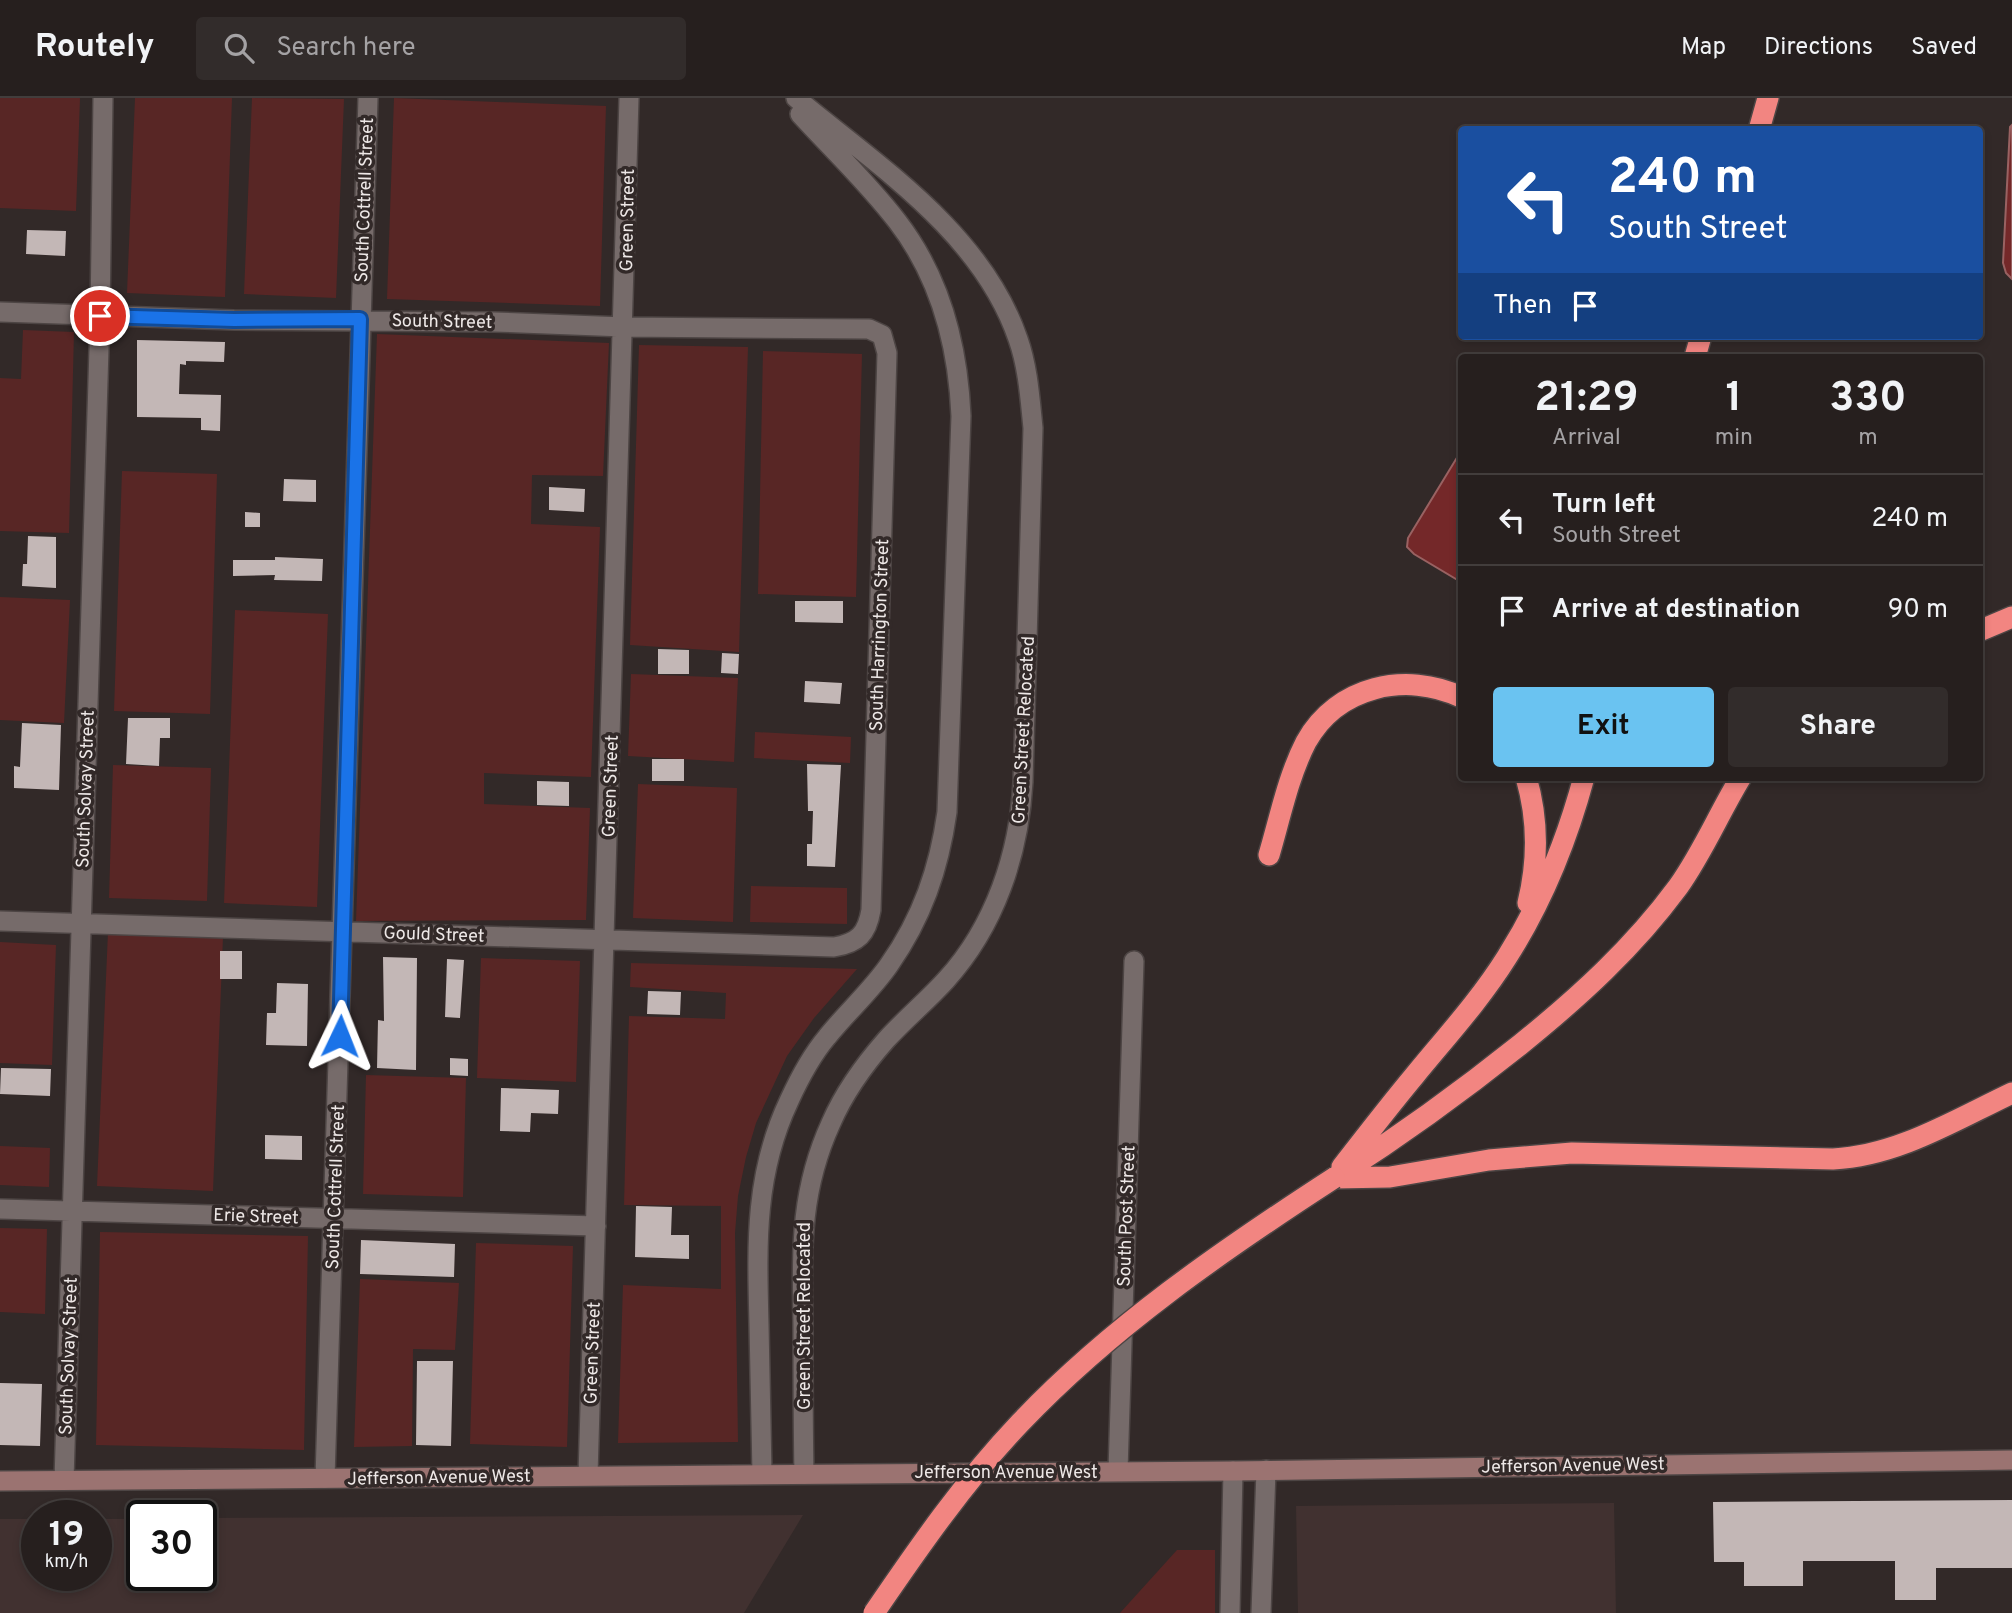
<!DOCTYPE html>
<html lang="en">
<head>
<meta charset="utf-8">
<style>
  :root { --surface:#261f1e; --page:#322c2b; --text:#f1f3f6; --muted:#a4a2a4; --line:#423d3c; --accent:#6ac3f1 }
  body { margin:0; font-family:Overpass,sans-serif; background:var(--page); color:var(--text); height:100vh; display:flex; flex-direction:column; font-size:26px; white-space:nowrap }
  * { box-sizing:border-box; margin:0 }
  p { font-size:23px; color:var(--muted) }
  .icon { flex:none; width:38px; height:38px; fill:none; stroke:currentColor; stroke-width:2; stroke-linecap:round; stroke-linejoin:round }
  .map { position:relative; flex:1; overflow:hidden }
  .sheet { position:absolute; left:1458px; top:256px; width:525px; height:427px; display:flex; flex-direction:column; background:var(--surface); border-radius:7px; box-shadow:0 4px 10px #0003,0 0 0 2px var(--line) }
  .sheet>* { flex:none }
  .top-card { position:absolute; left:1458px; top:28px; width:525px; height:214px; border-radius:7px; box-shadow:0 4px 10px #0003,0 0 0 2px var(--line); background:#1a4fa0; color:#fff; overflow:hidden }
  .speed { position:absolute; left:21px; top:1402px; display:flex; gap:14px; font-size:35px; font-weight:700; text-align:center }
  .speed>* { display:grid; place-content:center; width:91px; height:91px; border-radius:50%; background:var(--surface); box-shadow:0 4px 10px #0003,0 0 0 2px var(--line); line-height:1 }
  .speed small { font-size:18px; font-weight:400 }
  .speed .limit { border:4px solid #111; border-radius:10px; background:#fff; color:#111 }
  .pin { position:absolute; display:grid; place-items:center; width:60px; height:60px; color:#fff; margin:-30px; border:4px solid #fff; border-radius:50%; box-shadow:0 2px 7px #0007 }
  .me { position:absolute; width:77px; margin:-38px; rotate:2deg; stroke-linejoin:round; filter:drop-shadow(0 0 5px #0008) }
  .turn { display:flex; align-items:center; gap:24px; height:147px; padding:0 35px; font-size:32px }
  .turn .icon { width:91px; height:91px; stroke-width:2.5 }
  .turn b { display:block; font-size:49px; line-height:60px }
  .then { display:flex; align-items:center; height:66px; padding:0 35px; background:#0003; gap:14px; font-size:26px }
  .eta { display:flex; justify-content:space-evenly; align-items:center; height:119px; text-align:center }
  .eta b { font-size:42px; font-weight:700; line-height:49px }
  .primary-button { display:flex; gap:14px; margin-top:auto; padding:14px 35px }
  .primary-button a { flex:1; height:80px; border-radius:7px; background:var(--accent); color:#111; font-size:28px; font-weight:700; line-height:80px; text-align:center }
  .primary-button a+a { background:var(--page); color:var(--text) }
  ul { padding:0; list-style:none }
  li { display:flex; align-items:center; gap:21px; height:91px; padding:0 35px; border-top:2px solid var(--line) }
  li div { flex:1 }
  li b { display:block; font-size:26px }
  li em { font-style:normal }
  header { display:flex; align-items:center; gap:42px; box-sizing:border-box; height:98px; padding:0 35px; background:var(--surface); border-bottom:2px solid var(--line) }
  header strong { font-size:33px }
  nav { display:flex; gap:38px; margin-inline-start:auto; font-size:24px }
  .search { width:490px; height:63px; background:var(--page); display:flex; align-items:center; gap:18px; box-sizing:border-box; padding:0 24px; border-radius:7px; color:var(--muted); font-size:26px }
  .map>svg:first-child { display:block }
  .built { fill:#413130 }
  .green { fill:#582625 }
  .water { fill:#742829; stroke:#996262; stroke-width:2 }
  .building { fill:#c3b7b6 }
  .lines { fill:none; stroke-linecap:round; stroke-linejoin:round }
  .minor-casing { stroke:#4d4544; stroke-width:22 }
  .tertiary-casing { stroke:#4d4544; stroke-width:22 }
  .secondary-casing { stroke:#4d4544; stroke-width:22 }
  .motorway-casing { stroke:#4d4544; stroke-width:24 }
  .minor { stroke:#766b6a; stroke-width:19 }
  .tertiary { stroke:#766b6a; stroke-width:19 }
  .secondary { stroke:#9b7371; stroke-width:19 }
  .motorway { stroke:#f28581; stroke-width:21 }
  .motorway-bridge-casing { stroke:#4d4544; stroke-width:24; stroke-linecap:butt }
  .motorway-bridge { stroke:#f28581; stroke-width:21 }
  .route-casing { stroke:#114b97; stroke-width:18 }
  .route { stroke:#1a73e8; stroke-width:12 }
  .labels { text-anchor:middle; stroke-width:7; stroke-linejoin:round; paint-order:stroke }
  .street-label { font-size:18px; fill:#eee8e7; stroke:#322928 }
</style>
</head>
<body>
<header>
<strong>Routely</strong>
<div class="search"><svg class="icon" aria-label="search" viewBox="0 0 24 24"><circle cx="10" cy="10" r="6"/><path d="M15 15l6 6"/></svg>Search here</div>
<nav><a>Map</a><a>Directions</a><a>Saved</a></nav>
</header>
<div class="map">
<svg width="2012" height="1515" viewBox="0 0 2012 1515">
  <rect width="100%" height="100%" fill="#322928"/>
  <path class="built" d="M1614,1405L1616,1515H1298L1296,1408Z
    M803,1417L744,1515H0V1421H37V1477H96V1421H142V1477H201V1420Z"/>
  <path class="green" d="M0,0H80L76,113L0,110Z
    M135,0H232L225,199L127,195Z
    M252,0L344,1L336,200L244,196Z
    M394,0L606,8L600,208L387,201Z
    M23,232L74,234L69,435L0,433V280L21,281Z
    M377,236L609,245L603,378L532,377L531,426L600,429L591,679L484,675V706L590,710L586,822L356,823Z
    M639,247L748,249L739,554L630,547Z
    M763,253L862,256L856,499L758,496Z
    M122,373L217,376L210,616L114,613Z
    M0,499L70,502L64,625L0,622Z
    M235,512L328,516L317,809L224,805Z
    M631,576L738,580L734,664L628,658Z
    M755,634L851,639L850,665L754,660Z
    M113,667L211,670L207,803L109,800Z
    M638,686L737,690L733,824L633,820Z
    M751,788L847,790V826L750,824Z
    M108,834L223,839L213,1093L97,1088Z
    M0,844L56,847L52,967L0,965Z
    M481,860L580,863L576,984L477,980Z
    M631,865L857,871L814,920L787,958L756,1025L746,1059L738,1098L735,1135L738,1344L618,1345L623,1187L721,1191V1108L624,1107L629,918L725,921L726,895L630,889Z
    M366,977L466,980L463,1099L363,1096Z
    M0,1048L50,1050L49,1089L0,1087Z
    M0,1130L47,1131L45,1216L0,1214Z
    M100,1134L308,1138L304,1352L96,1347Z
    M476,1145L573,1148L567,1349L470,1346Z
    M360,1181L459,1185L455,1252L413,1251L412,1348L354,1349Z
    M1177,1452H1215V1515H1120Z"/>
  <path class="water" d="M2012,27V181L2006,175L2003,165L2010,29Z
    M1461,353V484L1414,456L1407,449L1408,440Z"/>
  <path class="building" d="M27,132L66,133L65,158L26,156Z
    M137,242L225,244L224,264L186,263V267L180,266L179,296L221,297L220,333L201,332V320L137,319Z
    M284,381L316,382V404L283,403Z
    M549,389L585,391L584,414L549,412Z
    M245,414L260,415V429H245Z
    M28,438L56,439V490L22,488L23,466H27Z
    M275,459L323,461L322,483L274,482L275,477L233,478V462H275Z
    M795,503H843V525L795,524Z
    M658,551L689,552V576H658Z
    M722,555L739,556L738,576L721,575Z
    M805,583L842,585L840,606L804,604Z
    M128,620H170V640H160L159,668L126,666Z
    M22,625L61,627L59,692L14,690V668L20,669Z
    M652,661H684V683H652Z
    M807,666L841,667L835,769L807,768V746H812L813,713H808Z
    M537,683L569,684V708L537,707Z
    M220,853H242V881H220Z
    M383,859L417,860L416,972L377,970L378,922L384,923Z
    M447,861L464,862L460,920L445,919Z
    M277,885L308,886L307,948L266,947L267,915H276Z
    M648,893L681,894L680,917L647,916Z
    M450,960L468,961V978L450,977Z
    M1,970L51,971L50,998L0,996Z
    M501,990L559,992L558,1016L531,1015L530,1034L500,1033Z
    M265,1037L302,1038V1062L265,1061Z
    M636,1108L672,1109L671,1137H689V1161L635,1159Z
    M361,1142L455,1146L454,1179L360,1176Z
    M417,1263H453L451,1348L416,1347Z
    M0,1285L42,1286L40,1348L0,1347Z
    M2012,1402V1470H1936V1502H1895V1463H1803V1488H1744V1464H1714L1713,1404Z"/>
  <g class="lines">
    <g class="minor-casing">
      <path id="minor" d="M0,214L234,222L494,224L624,229L869,231L882,237L887,255L871,812C867,836 858,845 834,849L0,823
        M0,1111L596,1128
        M1118,1373L1134,863
        M588,1377L629,0
        M325,1380L368,0
        M64,1382L100,218L103,0
        M1230,1515L1233,1373
        M1261,1515L1266,1372"/>
    </g>
    <g class="tertiary-casing">
      <path id="tertiary" d="M796,0C878,68 982,135 1018,241C1028,269 1030,301 1033,330L1023,684C1019,756 995,828 946,882C927,903 905,921 886,942C864,967 844,995 831,1025C799,1095 802,1154 803,1228C803,1277 803,1326 804,1376
        M762,1376C761,1326 760,1277 759,1227C757,1148 754,1077 789,1003C799,981 811,958 827,939C847,914 871,893 889,867C922,820 939,771 947,714L961,318C958,247 941,180 897,123C868,85 832,51 800,16"/>
    </g>
    <g class="secondary-casing">
      <path id="secondary" d="M0,1383L1233,1373L2012,1362"/>
    </g>
    <g class="motorway-casing">
      <path id="motorway" d="M1759,32L1768,0
        M1695,259L1701,238
        M1979,533L2012,519
        M1526,679C1538,720 1538,764 1528,805
        M1269,757C1280,720 1288,679 1306,644C1337,588 1406,573 1461,599
        M1342,1069C1366,1038 1390,1007 1415,977C1447,938 1480,902 1507,859C1542,804 1567,742 1584,679
        M1336,1079C1400,1038 1461,994 1521,946C1579,899 1633,850 1678,789C1703,754 1719,715 1741,679
        M1334,1080L1390,1079L1489,1062L1572,1055L1833,1061C1897,1058 1955,1022 2012,995"/>
    </g>
    <use href="#minor" class="minor"/>
    <use href="#tertiary" class="tertiary"/>
    <use href="#secondary" class="secondary"/>
    <use href="#motorway" class="motorway"/>
    <g class="motorway-bridge-casing">
      <path id="motorway-bridge" d="M874,1515C919,1449 964,1384 1020,1325C1111,1229 1223,1152 1334,1080"/>
    </g>
    <use href="#motorway-bridge" class="motorway-bridge"/>
  </g>
  <g class="lines">
    <g class="route-casing">
      <path id="route" d="M100,218L234,222L360,221L340,938"/>
    </g>
    <use href="#route" class="route"/>
  </g>
  <g class="labels">
    <g class="street-label">
      <text transform="translate(364 102) rotate(-88)" y="6">South Cottrell Street</text>
      <text transform="translate(627 122) rotate(-89)" y="6">Green Street</text>
      <text transform="translate(442 223) rotate(1)" y="6">South Street</text>
      <text transform="translate(879 537) rotate(-88)" y="6">South Harrington Street</text>
      <text transform="translate(1023 632) rotate(-87)" y="6">Green Street Relocated</text>
      <text transform="translate(610 688) rotate(-88)" y="6">Green Street</text>
      <text transform="translate(85 691) rotate(-88)" y="6">South Solvay Street</text>
      <text transform="translate(434 836) rotate(2)" y="6">Gould Street</text>
      <text transform="translate(335 1089) rotate(-88)" y="6">South Cottrell Street</text>
      <text transform="translate(256 1118) rotate(2)" y="6">Erie Street</text>
      <text transform="translate(1126 1118) rotate(-88)" y="6">South Post Street</text>
      <text transform="translate(804 1218) rotate(-90)" y="6">Green Street Relocated</text>
      <text transform="translate(592 1255) rotate(-88)" y="6">Green Street</text>
      <text transform="translate(68 1258) rotate(-88)" y="6">South Solvay Street</text>
      <text transform="translate(1573 1367) rotate(-1)" y="6">Jefferson Avenue West</text>
      <text x="1006" y="1380">Jefferson Avenue West</text>
      <text transform="translate(439 1379) rotate(-1)" y="6">Jefferson Avenue West</text>
    </g>
  </g>
</svg>
<div class="speed"><div>19<small>km/h</small></div><div class="limit">30</div></div>
<div class="pin" style="left:100px;top:218px;background:#d93025"><svg class="icon" aria-label="arrive" viewBox="0 0 24 24"><path d="M6 21V4h12l-3 4 3 4H6"/></svg></div>
<svg class="me" style="left:340px;top:938px" viewBox="-20 -20 40 40"><path d="M0-17L14 15 0 8-14 15z" fill="#1a73e8" stroke="#fff" stroke-width="4"/></svg>
<div class="top-card">
<div class="turn"><svg class="icon" aria-label="left" viewBox="0 0 24 24"><path d="M17 20v-9H6M10 6l-5 5 5 5"/></svg><div><b>240 m</b>South Street</div></div>
<div class="then">Then<svg class="icon" aria-label="arrive" viewBox="0 0 24 24"><path d="M6 21V4h12l-3 4 3 4H6"/></svg></div>
</div>
<section class="sheet">
<div class="eta">
<div><b>21:29</b><p>Arrival</p></div>
<div><b>1</b><p>min</p></div>
<div><b>330</b><p>m</p></div>
</div>
<ul>
<li><svg class="icon" aria-label="left" viewBox="0 0 24 24"><path d="M17 20v-9H6M10 6l-5 5 5 5"/></svg><div><b>Turn left</b><p>South Street</p></div><em>240 m</em></li>
<li><svg class="icon" aria-label="arrive" viewBox="0 0 24 24"><path d="M6 21V4h12l-3 4 3 4H6"/></svg><div><b>Arrive at destination</b></div><em>90 m</em></li>
</ul>
<div class="primary-button"><a>Exit</a><a>Share</a></div>
</section>
</div>
</body>
</html>
